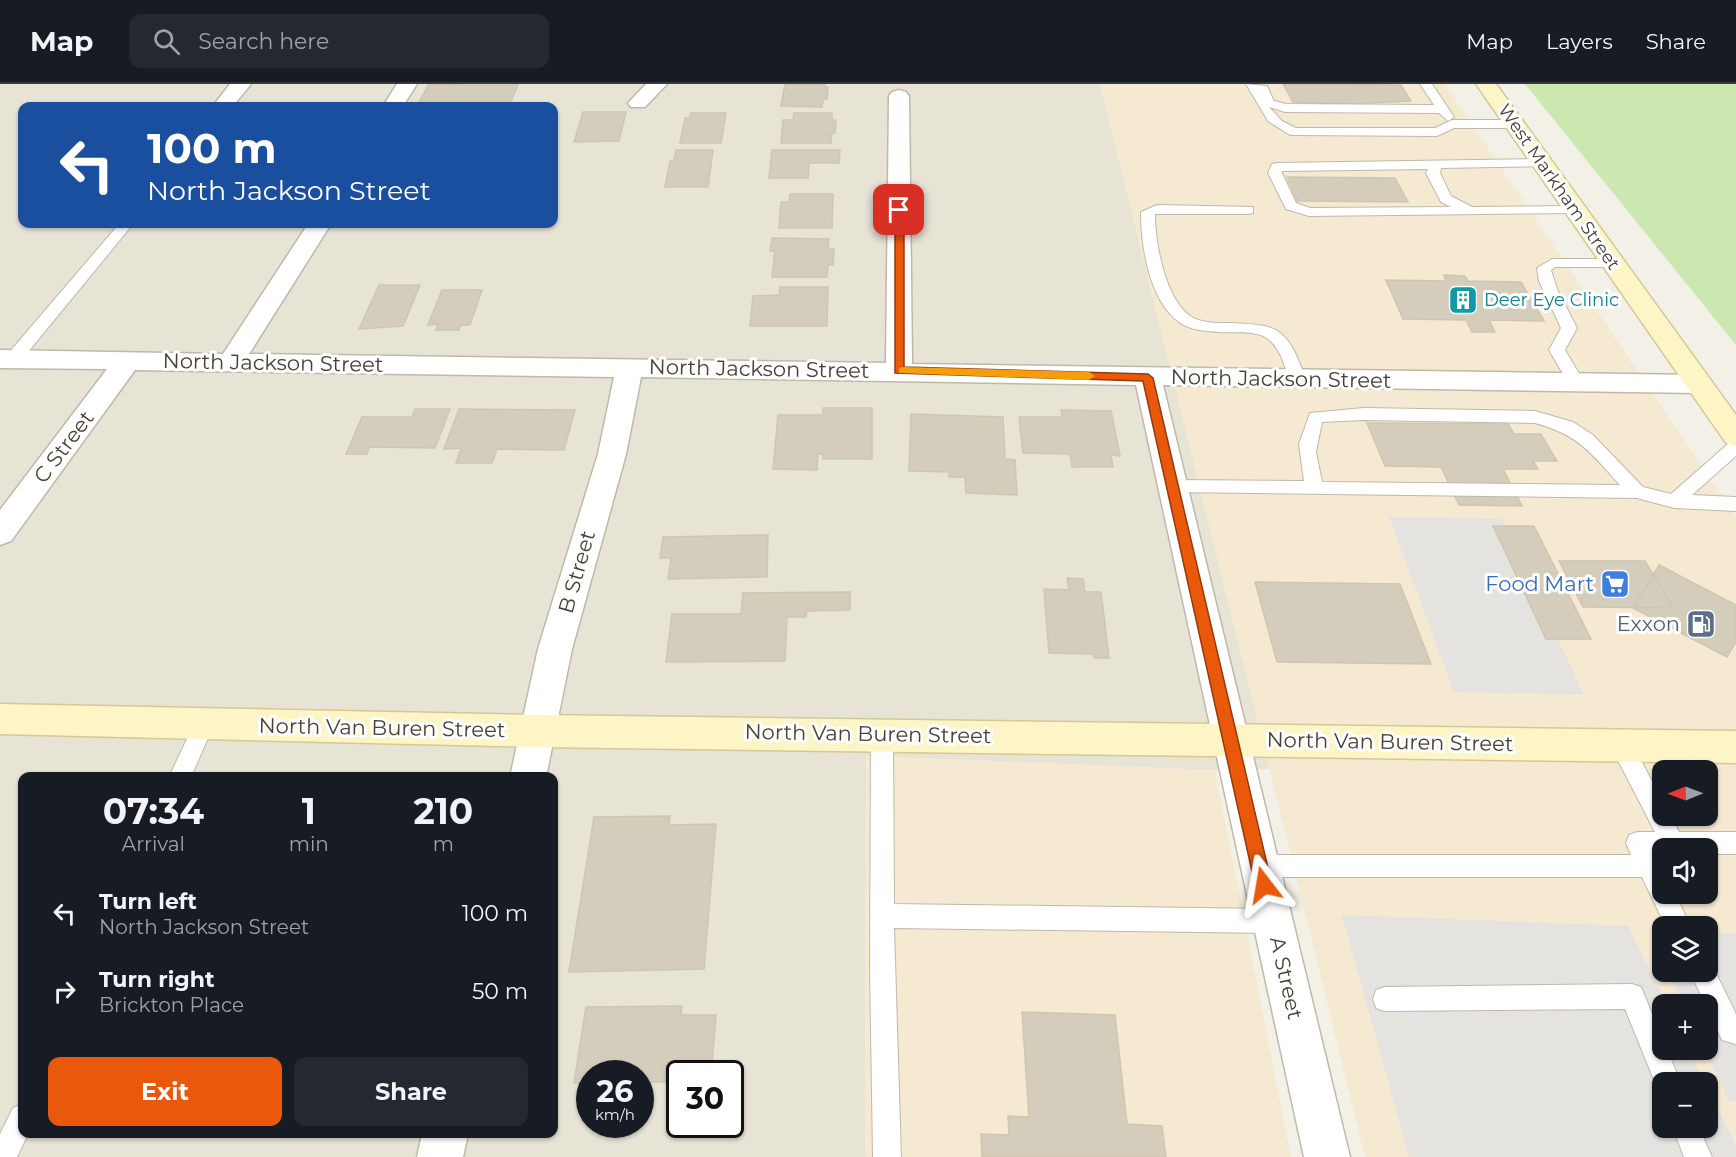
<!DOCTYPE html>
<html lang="en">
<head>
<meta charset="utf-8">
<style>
  :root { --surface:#171b24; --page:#242831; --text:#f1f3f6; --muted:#9ea1a6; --line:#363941; --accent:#ea580c }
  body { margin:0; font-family:Montserrat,sans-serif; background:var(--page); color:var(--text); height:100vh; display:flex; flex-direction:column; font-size:22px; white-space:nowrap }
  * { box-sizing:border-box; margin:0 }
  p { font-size:20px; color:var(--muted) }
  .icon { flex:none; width:33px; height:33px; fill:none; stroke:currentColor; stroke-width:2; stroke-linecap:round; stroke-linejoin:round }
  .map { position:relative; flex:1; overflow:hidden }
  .side { position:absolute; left:18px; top:688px; width:540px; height:366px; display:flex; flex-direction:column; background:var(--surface); border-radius:12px; box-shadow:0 2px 4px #0004 }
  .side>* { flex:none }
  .top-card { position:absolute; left:18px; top:18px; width:540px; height:126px; border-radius:12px; box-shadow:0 2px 4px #0004; background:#1a4fa0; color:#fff; overflow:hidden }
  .needle { width:39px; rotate:269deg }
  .tools { position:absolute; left:1652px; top:676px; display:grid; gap:12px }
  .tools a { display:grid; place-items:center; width:66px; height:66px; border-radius:12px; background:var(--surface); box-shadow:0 2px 4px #0004; font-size:30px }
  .speed { position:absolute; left:576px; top:976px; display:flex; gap:12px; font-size:30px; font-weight:700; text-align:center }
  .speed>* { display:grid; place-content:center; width:78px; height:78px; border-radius:50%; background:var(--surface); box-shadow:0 2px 4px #0004; line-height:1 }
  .speed small { font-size:15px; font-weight:400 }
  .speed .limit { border:3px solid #111; border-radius:9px; background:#fff; color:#111 }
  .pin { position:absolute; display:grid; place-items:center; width:51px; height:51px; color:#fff; margin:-26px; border-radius:12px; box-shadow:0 3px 9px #0006 }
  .me { position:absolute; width:66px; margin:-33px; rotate:346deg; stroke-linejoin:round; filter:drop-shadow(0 0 4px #0008) }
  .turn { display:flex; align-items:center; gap:21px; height:126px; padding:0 30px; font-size:27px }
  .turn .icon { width:78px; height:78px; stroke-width:2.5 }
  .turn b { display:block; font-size:42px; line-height:51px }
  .eta { display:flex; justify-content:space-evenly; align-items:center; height:102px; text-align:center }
  .eta b { font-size:36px; font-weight:700; line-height:42px }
  .button { display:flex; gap:12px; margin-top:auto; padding:12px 30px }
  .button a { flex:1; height:69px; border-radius:12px; background:var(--accent); color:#fff; font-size:24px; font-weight:700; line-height:69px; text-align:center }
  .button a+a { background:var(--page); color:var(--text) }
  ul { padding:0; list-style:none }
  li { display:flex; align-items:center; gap:18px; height:78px; padding:0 30px }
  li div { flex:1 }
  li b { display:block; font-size:22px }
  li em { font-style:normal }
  header { display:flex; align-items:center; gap:36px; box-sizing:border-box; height:84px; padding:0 30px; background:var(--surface); border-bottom:2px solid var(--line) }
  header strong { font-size:28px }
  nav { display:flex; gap:33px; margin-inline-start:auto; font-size:21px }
  .search { width:420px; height:54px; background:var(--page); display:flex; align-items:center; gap:15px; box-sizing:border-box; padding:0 21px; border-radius:12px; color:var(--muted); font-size:22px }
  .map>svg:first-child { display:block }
  .residential { fill:#e7e3d5; fill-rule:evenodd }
  .commercial { fill:#f5e9d2; fill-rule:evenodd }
  .green { fill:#cae8b0 }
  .parking { fill:#e5e3df }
  .building { fill:#d5cdbc; stroke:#d0c6b0; stroke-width:1.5 }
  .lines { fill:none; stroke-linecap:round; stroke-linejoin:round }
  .lane-casing { stroke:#bfb9aa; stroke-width:2 }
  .street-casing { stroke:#bfb9aa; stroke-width:3 }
  .secondary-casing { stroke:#d4c897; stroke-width:3 }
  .lane { fill:#fff; fill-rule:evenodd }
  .street { fill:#fff; fill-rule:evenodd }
  .secondary { fill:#fef5c6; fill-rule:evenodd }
  .route { fill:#ea580c; stroke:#983908; stroke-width:1.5 }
  .slow { fill:#f59e0b }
  .labels { text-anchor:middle; stroke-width:6; stroke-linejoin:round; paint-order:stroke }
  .far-street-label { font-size:18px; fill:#474136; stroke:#fff }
  .far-culture-label { font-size:18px; fill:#0d838f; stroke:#fff; text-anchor:start }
  .street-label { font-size:21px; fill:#474136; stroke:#fff }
  .shop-label { font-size:21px; fill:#366cbe; stroke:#fff; text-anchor:end }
  .service-label { font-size:21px; fill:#4e5e75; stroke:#fff; text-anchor:end }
</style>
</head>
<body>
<header>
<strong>Map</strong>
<div class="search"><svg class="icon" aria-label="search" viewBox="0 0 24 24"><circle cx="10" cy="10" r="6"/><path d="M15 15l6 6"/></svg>Search here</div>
<nav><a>Map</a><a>Layers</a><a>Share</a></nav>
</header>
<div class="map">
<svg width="1736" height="1073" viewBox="0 0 1736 1073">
  <rect width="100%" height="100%" fill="#f3f1e7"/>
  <path class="residential" d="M0,0H1100L1270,685L1215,686L866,672L865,1073H0ZM22,22H554V140H22ZM22,693H554V1050H22ZM590,990H640V1041H590ZM680,990H730V1041H680Z"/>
  <path class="commercial" d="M1100,0H1445L1736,433V1073H1365ZM1662,687H1707V732H1662ZM1662,765H1707V810H1662ZM1662,843H1707V888H1662ZM1662,921H1707V966H1662ZM1662,999H1707V1044H1662Z
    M866,672L1215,686L1291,1073H865Z"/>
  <path class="green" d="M1525,0H1736V261Z"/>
  <path class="parking" d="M1389,433L1502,435L1584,611L1454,608Z
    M1342,831L1628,842L1667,921H1662V966H1689L1705,999H1662V1044H1707V1002L1736,1061V1073H1409Z
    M1707,849H1736V1017H1729L1705,966H1707V921H1683L1668,888H1707Z"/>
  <path class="building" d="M429,0L460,1H518L510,20H418Z
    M785,0H825V3H828L827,15L823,16L822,23L781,22Z
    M1283,0L1401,1L1411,17L1368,19L1369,21L1293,18Z
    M583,28H626L619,57L574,58Z
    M691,29H726L721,59H680L685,34H689Z
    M794,29H832V36H836L835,49H832L831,59H781L783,36H793Z
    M676,66H713L708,103H665L670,77H674Z
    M772,66H840L839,79H809L808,94H769Z
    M1287,93L1395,94L1408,118L1297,117Z
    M790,110H833L832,144H779L781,118H789Z
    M772,154L829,155L828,165H834L833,181H828L827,193H772L775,167H770Z
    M1444,191L1465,192L1468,197L1521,198L1544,237L1489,236L1495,248H1472L1466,236L1403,235L1386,196L1446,197Z
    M379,201H420L403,242L359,245Z
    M780,203H828L827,242H750L753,212L779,211Z
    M442,206H482L470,241H461L459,246H436L438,240L428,241Z
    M823,324H872V375H823V370H818L817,386L773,385L778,331H823Z
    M415,325H450L435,364L369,363L367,370H346L362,333H412Z
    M459,325L575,326L564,366L497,365L492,379H456L461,364L444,365Z
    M1061,326L1111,327L1120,372L1111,371L1113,383H1072L1070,370L1023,369L1019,333H1062Z
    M911,330L1003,333L1005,375L1015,376L1017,411L966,409L965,393H949V388L909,387Z
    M1367,339L1508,340L1514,350H1541L1557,377H1533L1538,385H1503L1522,422L1459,421L1441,383L1385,382Z
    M1493,442H1534L1591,555H1546Z
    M768,451L767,493L668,495L671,474H660L663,453Z
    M1559,477H1645L1673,524L1583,523Z
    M1659,481L1736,521V558L1727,573L1633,524Z
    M1067,494L1083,495L1085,508H1101L1109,574H1094V570L1049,569L1044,505L1069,506Z
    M1255,498L1400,500L1431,580L1277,578Z
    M850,508V526L807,527L806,533H787L785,577L666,578L672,530H741L743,509Z
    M670,732L669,741L716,740L704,885L569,888L594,733Z
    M682,922L681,931H716L711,990H680L677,998H640V990H590V999H574L586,923Z
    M1022,928L1115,931L1127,1040L1162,1042L1166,1073H982L981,1050L1009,1051L1008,1032L1029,1033Z"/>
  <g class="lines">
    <g class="lane-casing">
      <path id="lane" d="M1246,0L1267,2L1274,17L1286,20L1434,21L1420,0H1432L1454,33L1448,37L1439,29L1285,28L1269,23L1282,37L1296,44H1435L1452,36H1514L1520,40L1514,44H1454L1437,52L1290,51L1268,37Z
        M1542,75L1548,79L1547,82L1441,84L1440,89L1451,112L1472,123L1575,122L1582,126L1580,129L1309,132L1286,125L1268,89L1272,80L1277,79ZM1428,85L1426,89L1441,118L1451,123L1310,124L1296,119L1282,89V87Z
        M1157,121L1253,123V129L1248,130H1155C1155,159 1165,214 1190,232C1200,239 1217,239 1230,239C1245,240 1266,239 1279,248C1294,259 1299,279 1306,295L1304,299H1292C1284,285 1282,265 1268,255C1257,246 1233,249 1219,248C1206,247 1189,246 1179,238C1149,216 1141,162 1141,128Z
        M119,140H133L19,279H7L5,275L7,271Z
        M1552,175H1613L1620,179L1613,183H1555L1551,186L1557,205L1577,244L1565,266L1584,298L1576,303L1570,302L1549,266L1561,244L1539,197L1537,184Z
        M1364,324L1535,327L1573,338L1593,351L1643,403L1671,410L1730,358L1736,356V372L1692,411L1736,413V427L1674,424L1637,414L1173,408L1167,407L1164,402L1167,397L1173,396L1304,397L1299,360L1310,329ZM1364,336L1535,339C1579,351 1591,369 1620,401L1322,398L1316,368L1322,338Z
        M204,631L211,634L214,640L191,693H169L197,634Z
        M882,640L889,642L893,649L894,820L1273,825L1281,829L1285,837L1281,845L1273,849L894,844L901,1073H873L870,884L871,649L875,642Z
        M1621,652L1629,654L1662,716V732H1671L1679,748H1736V770H1707V765H1662V770H1654L1662,785V810H1675L1691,843H1666L1642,793H1259L1251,790L1247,782L1251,774L1259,771H1631L1626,759L1629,751L1637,748H1655L1610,661L1613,654Z
        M1707,878L1711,879L1736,930V960L1722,956L1690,888H1707Z
        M1632,900L1641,903L1662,954V966H1667L1681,999H1662V1010L1659,1008L1625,925L1385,927L1376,924L1373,915L1376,906L1385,903Z
        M22,1020V1050H28L17,1073H0V1050L13,1024Z
        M1673,1044H1699L1712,1073H1684Z"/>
    </g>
    <g class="street-casing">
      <path id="street" d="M230,0H251L233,22H213Z
        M397,0H417L403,22H383Z
        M646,0H667L645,23H631L628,19Z
        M899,6L906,8L909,12L912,280L1697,291L1707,294L1711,300L1707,306L1697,309L1163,301L1350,1073H1304L1136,301L641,293L626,370L572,565L546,693H510L538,565L598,370L614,293L135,286L11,457L0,461V426L107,285L0,284V266L223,270L308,140H331L249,270L886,279L889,12L892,8Z
        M422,1050H468L463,1073H417Z"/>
    </g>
    <g class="secondary-casing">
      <path id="secondary" d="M1476,0H1496L1736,331V362L1726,359Z
        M0,620L538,631L1736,647V679L538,663L0,650Z"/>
    </g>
    <use href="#lane" class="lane"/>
    <use href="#street" class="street"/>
    <use href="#secondary" class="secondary"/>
  </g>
  <path class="route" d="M895,124L904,126V283L1148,290L1153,294L1272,801L1269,806L1264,808L1258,806L1255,801L1143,297L895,289Z"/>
  <path class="slow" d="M903,283L1089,288L1095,292L1089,296L899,289V284Z"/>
  <defs>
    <g id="building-square" transform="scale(1.5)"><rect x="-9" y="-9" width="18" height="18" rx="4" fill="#0f9aa8" stroke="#fff"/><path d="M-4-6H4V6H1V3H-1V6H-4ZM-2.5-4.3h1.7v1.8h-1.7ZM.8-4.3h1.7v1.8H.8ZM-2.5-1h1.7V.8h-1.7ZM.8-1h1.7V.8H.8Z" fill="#fff"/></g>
    <g id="supermarket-square" transform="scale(1.5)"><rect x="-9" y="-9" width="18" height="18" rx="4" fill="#3f7fe0" stroke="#fff"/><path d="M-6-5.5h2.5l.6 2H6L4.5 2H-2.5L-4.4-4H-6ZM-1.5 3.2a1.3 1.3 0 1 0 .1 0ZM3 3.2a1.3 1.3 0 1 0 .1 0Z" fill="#fff"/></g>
    <g id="fuel-square" transform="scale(1.5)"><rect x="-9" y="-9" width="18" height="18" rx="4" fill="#5c6f8a" stroke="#fff"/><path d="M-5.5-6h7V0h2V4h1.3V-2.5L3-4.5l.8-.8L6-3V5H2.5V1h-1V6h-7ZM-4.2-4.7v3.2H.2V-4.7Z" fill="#fff"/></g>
  </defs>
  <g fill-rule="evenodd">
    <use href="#building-square" x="1463" y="216"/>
    <use href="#supermarket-square" x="1615" y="500"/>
    <use href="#fuel-square" x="1701" y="540"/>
  </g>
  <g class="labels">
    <g class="far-street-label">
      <text transform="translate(1559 103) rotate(55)" y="6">West Markham Street</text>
    </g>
    <g class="far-culture-label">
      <text x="1484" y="222">Deer Eye Clinic</text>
    </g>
    <g class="street-label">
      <text transform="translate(273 279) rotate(1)" y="7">North Jackson Street</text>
      <text transform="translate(759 285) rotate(1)" y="7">North Jackson Street</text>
      <text transform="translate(1281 295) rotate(1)" y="7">North Jackson Street</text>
      <text transform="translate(64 363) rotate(-53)" y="7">C Street</text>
      <text transform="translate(577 488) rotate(-74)" y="7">B Street</text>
      <text transform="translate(382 644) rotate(1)" y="7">North Van Buren Street</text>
      <text transform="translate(868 650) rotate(1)" y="7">North Van Buren Street</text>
      <text transform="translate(1390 658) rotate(1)" y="7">North Van Buren Street</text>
      <text transform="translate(1286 894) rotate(77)" y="7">A Street</text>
    </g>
    <g class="shop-label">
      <text x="1594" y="507">Food Mart</text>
    </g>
    <g class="service-label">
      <text x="1680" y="547">Exxon</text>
    </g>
  </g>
</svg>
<div class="tools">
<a><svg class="needle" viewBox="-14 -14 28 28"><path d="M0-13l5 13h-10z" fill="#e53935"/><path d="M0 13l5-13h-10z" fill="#9ea1a6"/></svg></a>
<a><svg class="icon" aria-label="sound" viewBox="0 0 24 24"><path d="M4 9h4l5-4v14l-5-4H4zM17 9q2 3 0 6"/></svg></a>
<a><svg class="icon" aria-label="layers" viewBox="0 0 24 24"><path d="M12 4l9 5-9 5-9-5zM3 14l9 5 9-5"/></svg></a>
<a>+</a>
<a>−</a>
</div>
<div class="speed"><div>26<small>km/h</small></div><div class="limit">30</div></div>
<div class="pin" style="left:899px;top:126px;background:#d93025"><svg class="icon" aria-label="arrive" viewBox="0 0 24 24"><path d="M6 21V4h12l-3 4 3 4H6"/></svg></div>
<svg class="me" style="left:1264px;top:801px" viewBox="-20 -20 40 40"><path d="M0-17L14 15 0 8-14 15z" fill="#ea580c" stroke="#fff" stroke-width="4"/></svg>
<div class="top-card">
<div class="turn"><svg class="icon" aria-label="left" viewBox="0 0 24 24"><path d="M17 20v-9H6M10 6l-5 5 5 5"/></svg><div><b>100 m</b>North Jackson Street</div></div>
</div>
<section class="side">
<div class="eta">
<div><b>07:34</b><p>Arrival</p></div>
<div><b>1</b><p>min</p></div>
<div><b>210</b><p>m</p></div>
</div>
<ul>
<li><svg class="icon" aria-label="left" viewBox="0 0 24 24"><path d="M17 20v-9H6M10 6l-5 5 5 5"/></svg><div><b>Turn left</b><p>North Jackson Street</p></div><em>100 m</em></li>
<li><svg class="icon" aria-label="right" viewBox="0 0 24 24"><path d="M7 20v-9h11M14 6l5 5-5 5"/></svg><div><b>Turn right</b><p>Brickton Place</p></div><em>50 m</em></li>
</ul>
<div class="button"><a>Exit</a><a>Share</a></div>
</section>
</div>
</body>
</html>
